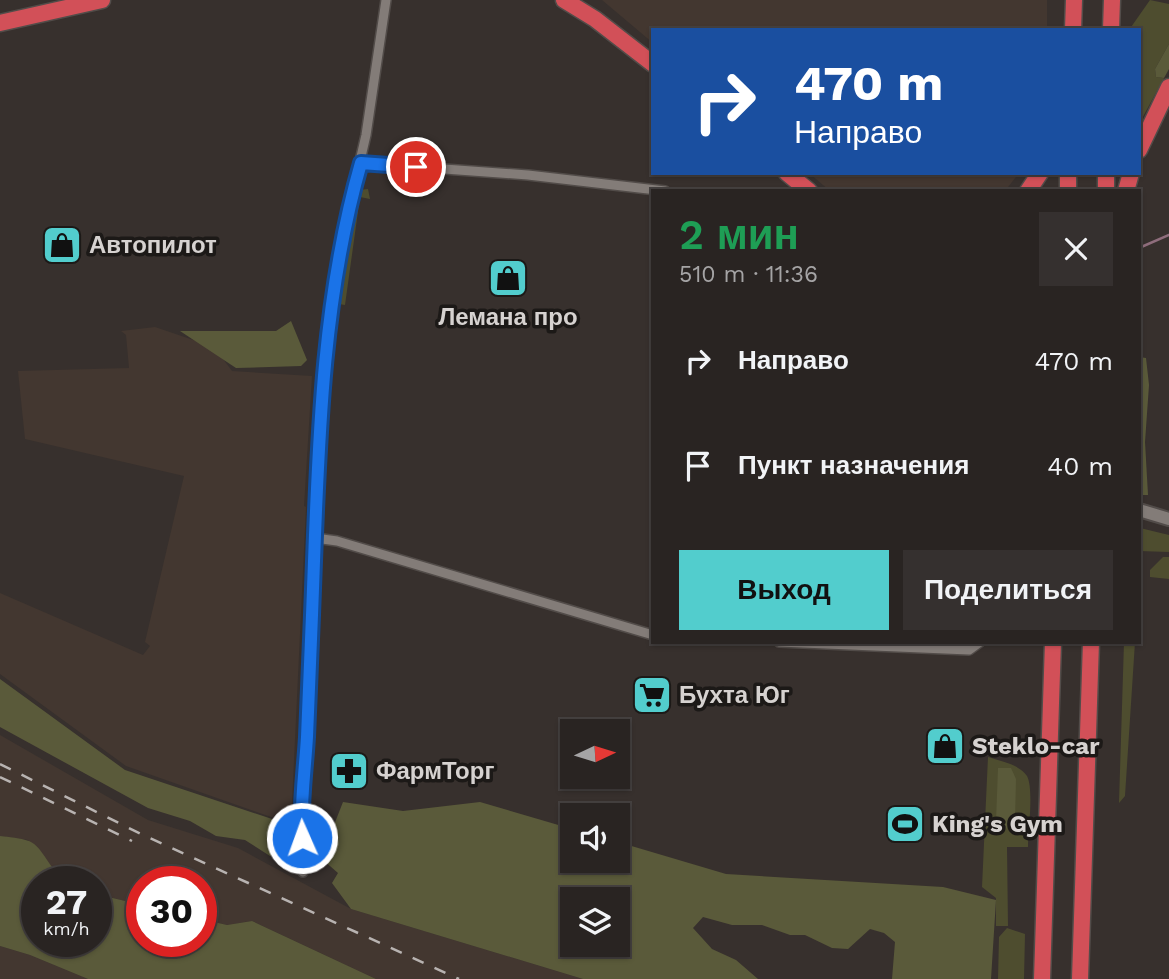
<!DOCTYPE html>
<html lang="ru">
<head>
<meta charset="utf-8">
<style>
  :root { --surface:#292422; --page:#35302f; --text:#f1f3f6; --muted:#a5a4a5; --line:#454140; --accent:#52cdcd }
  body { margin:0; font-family:"Work Sans",sans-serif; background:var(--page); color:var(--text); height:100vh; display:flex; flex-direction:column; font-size:26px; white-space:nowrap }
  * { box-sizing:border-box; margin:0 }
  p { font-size:23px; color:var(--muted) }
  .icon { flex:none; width:38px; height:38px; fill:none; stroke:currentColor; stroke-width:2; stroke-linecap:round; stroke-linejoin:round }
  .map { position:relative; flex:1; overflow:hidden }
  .details { position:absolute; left:651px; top:189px; width:490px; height:455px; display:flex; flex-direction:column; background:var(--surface); border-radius:0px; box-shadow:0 2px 5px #0004,0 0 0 2px var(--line) }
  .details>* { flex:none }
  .hud { position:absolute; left:651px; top:28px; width:490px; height:147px; border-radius:0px; box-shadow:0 2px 5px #0004,0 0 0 2px var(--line); background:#1a4fa0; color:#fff; overflow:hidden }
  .needle { width:46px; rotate:86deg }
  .buttons { position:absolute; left:560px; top:719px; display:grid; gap:14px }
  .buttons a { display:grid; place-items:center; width:70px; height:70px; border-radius:0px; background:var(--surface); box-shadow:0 2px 5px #0004,0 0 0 2px var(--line); font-size:35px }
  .speed { position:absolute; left:21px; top:866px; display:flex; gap:14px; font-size:35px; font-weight:700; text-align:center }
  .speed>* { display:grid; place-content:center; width:91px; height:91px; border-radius:50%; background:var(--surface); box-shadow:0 2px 5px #0004,0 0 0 2px var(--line); line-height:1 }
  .speed small { font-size:18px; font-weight:400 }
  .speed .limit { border:10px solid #d22; background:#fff; color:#111 }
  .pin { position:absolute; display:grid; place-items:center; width:60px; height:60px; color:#fff; margin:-30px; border:4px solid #fff; border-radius:50%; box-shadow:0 2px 7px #0007 }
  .me { position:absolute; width:77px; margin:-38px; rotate:358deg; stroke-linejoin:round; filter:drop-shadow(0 0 5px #0008) }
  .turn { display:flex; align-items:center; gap:24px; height:147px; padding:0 28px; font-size:32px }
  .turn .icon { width:91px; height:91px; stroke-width:2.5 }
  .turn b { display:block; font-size:49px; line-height:60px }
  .round { display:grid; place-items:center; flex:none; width:74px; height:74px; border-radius:0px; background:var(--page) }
  .summary { display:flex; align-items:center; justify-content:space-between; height:119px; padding:0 28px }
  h1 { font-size:42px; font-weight:600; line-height:52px; color:#1e9e55 }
  .primary-button { display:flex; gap:14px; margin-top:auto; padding:14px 28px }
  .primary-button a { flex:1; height:80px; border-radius:0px; background:var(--accent); color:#111; font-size:28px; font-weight:600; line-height:80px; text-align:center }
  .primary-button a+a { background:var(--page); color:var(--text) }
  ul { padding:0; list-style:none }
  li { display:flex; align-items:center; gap:21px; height:105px; padding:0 28px }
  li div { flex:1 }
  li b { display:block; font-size:26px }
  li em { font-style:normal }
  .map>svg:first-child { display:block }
  .built { fill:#433730 }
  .green { fill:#4e4d2f }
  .forest { fill:#5a5a3a; fill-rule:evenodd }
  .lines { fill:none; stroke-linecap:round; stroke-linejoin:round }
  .stream { stroke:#8f6d7c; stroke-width:2.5 }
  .street-casing { stroke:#524c49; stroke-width:12 }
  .secondary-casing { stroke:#524c49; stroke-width:16 }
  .highway-casing { stroke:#524c49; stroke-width:19 }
  .street { stroke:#837c78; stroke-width:9 }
  .secondary { stroke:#837c78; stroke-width:12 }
  .highway { stroke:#d25058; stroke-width:16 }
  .rail { stroke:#b8b3b1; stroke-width:2.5; stroke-dasharray:12 12; stroke-linecap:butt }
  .route-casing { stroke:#114b97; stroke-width:18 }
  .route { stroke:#1a73e8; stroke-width:12 }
  .labels { text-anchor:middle; stroke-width:7; stroke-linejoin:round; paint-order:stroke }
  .poi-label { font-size:24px; font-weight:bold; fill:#d6d2d0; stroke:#1c1917; text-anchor:start }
</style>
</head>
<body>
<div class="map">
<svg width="1169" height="979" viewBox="0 0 1169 979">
  <rect width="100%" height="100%" fill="#37302d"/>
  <path class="built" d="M602,0H1047V30H653V43Z
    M809,173H1019L1005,191H830Z
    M155,327L214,347L232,371L312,376L304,506L306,507L291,824L126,766L0,674V593L143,655L150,646L145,642L184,476L25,439L18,371L129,368L126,335L121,331Z
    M0,735L148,820L238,848L351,909L583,979H376L252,921L227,925L201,919V882H142V905L96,894V882H69L56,875L28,840L0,836Z
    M0,946L30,955L88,979H0Z"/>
  <path class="green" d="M1150,0L1169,4V44L1155,69L1156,77L1164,78L1139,124V30H1129Z
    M368,189L370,199L360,197L345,305L339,304L355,194L359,190Z
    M1140,528L1169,535V552L1139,551Z
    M1163,557H1169V579L1150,577V570Z
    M1124,642H1135L1125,796L1119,803Z
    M988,757C1000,761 1019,764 1027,776C1034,789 1028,832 1028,847H1007L1008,926H996V898L982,887Z
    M1007,928L1025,934L1024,979H998L999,937Z"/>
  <path class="forest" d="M1169,44V69L1164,78L1156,77L1155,69Z
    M291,321L307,360L301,366L236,368L180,331H276Z
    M1139,357L1146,358L1149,385L1145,442L1148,495H1139Z
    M0,679L125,770L287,824L290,838L285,851L270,856L245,840L216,836L190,821L148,808L0,727Z
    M998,768H1011L1016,779L1015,820L1006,829L996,821Z
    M343,802L403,811L480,802L572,829V861H618V842L726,874L943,887L996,900L991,979H892L895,942L884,933L870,929L848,949L832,948L805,935H790L762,925H732L703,917L693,928L712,949L736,960L758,979H583L351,909L332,883L338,873L315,853L313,841L320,830H332ZM572,900H618V945H572Z
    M0,836C9,837 20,838 29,841C45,848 48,871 69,882H37V942H96V894L142,905V942H201V919L227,925L252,921L376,979H88L30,955L0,946Z"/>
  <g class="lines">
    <path class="stream" d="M1139,248L1169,235"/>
    <g class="street-casing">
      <path id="street" d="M361,163L528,175L665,191
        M315,538L337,541L653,635
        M779,642L969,650L980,642
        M303,872L300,795L307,739L318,430L341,243L366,135L386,0"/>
    </g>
    <g class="secondary-casing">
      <path id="secondary" d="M1139,510L1169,519"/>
    </g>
    <g class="highway-casing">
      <path id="highway" d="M564,0L595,19L653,64
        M0,23L102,0
        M1073,30L1074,0
        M1111,30L1112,0
        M1139,150L1169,87
        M787,173L809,191
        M1028,191L1040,173
        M1068,191V173
        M1106,191V173
        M1126,191L1131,173
        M1042,979L1053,642
        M1080,979L1091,642"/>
    </g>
    <use href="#street" class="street"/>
    <use href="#secondary" class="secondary"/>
    <use href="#highway" class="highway"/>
    <path class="rail" d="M0,764L143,835L459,979
      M0,777L132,841"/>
  </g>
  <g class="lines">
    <g class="route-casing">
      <path id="route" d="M302,838C300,804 305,771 307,737C309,697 310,656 312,615C318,464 319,309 361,163L416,167"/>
    </g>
    <use href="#route" class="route"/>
  </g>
  <defs>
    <g id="shop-square" transform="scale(2.0125)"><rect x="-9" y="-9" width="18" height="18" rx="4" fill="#52cdcd" stroke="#1c1917"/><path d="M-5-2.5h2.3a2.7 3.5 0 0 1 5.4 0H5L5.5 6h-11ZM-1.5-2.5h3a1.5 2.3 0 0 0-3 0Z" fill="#111"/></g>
    <g id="supermarket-square" transform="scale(2.0125)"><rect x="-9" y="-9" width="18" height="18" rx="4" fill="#52cdcd" stroke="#1c1917"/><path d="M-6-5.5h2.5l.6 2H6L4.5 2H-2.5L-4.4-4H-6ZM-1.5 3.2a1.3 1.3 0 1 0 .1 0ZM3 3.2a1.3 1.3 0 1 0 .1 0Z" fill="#111"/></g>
    <g id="pharmacy-square" transform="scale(2.0125)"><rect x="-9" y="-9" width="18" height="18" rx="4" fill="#52cdcd" stroke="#1c1917"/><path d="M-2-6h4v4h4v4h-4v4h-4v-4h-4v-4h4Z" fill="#111"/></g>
    <g id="stadium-square" transform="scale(2.0125)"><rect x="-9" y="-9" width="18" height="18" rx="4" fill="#52cdcd" stroke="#1c1917"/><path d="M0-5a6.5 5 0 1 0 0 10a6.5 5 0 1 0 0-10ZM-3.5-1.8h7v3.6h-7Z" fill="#111"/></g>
  </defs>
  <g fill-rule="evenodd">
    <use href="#shop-square" x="62" y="245"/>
    <use href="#shop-square" x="508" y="278"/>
    <use href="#supermarket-square" x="652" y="695"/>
    <use href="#shop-square" x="945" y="746"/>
    <use href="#pharmacy-square" x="349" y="771"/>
    <use href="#stadium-square" x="905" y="824"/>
  </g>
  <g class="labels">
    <g class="poi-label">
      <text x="89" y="253">Автопилот</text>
      <text x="508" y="325" text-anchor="middle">Лемана про</text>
      <text x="679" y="703">Бухта Юг</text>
      <text x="972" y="754">Steklo-car</text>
      <text x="376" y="779">ФармТорг</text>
      <text x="932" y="832">King's Gym</text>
    </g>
  </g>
</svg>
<div class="buttons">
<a><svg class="needle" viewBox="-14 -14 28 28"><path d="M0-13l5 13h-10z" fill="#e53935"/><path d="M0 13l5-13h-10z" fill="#a5a4a5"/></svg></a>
<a><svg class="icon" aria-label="sound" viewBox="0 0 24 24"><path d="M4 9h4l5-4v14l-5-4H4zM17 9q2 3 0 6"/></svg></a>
<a><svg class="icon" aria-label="layers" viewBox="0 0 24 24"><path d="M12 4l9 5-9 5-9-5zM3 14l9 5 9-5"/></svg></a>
</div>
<div class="speed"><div>27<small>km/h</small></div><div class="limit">30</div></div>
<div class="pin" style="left:416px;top:167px;background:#d93025"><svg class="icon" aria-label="arrive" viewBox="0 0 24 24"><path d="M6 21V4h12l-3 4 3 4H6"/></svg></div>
<svg class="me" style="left:302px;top:838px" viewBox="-20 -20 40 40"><circle r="17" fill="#1a73e8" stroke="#fff" stroke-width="3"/><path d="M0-11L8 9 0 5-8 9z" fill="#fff"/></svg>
<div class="hud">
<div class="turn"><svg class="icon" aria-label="right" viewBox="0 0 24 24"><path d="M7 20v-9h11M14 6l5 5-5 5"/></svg><div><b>470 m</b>Направо</div></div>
</div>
<section class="details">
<div class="summary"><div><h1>2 мин</h1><p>510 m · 11:36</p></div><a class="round"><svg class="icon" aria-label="close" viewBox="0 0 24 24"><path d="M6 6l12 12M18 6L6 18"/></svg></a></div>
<ul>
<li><svg class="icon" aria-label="right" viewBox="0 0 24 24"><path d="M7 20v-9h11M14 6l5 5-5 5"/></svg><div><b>Направо</b></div><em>470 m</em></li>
<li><svg class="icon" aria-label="arrive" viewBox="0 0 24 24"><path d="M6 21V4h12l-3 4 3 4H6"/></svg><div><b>Пункт назначения</b></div><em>40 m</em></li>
</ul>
<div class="primary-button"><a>Выход</a><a>Поделиться</a></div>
</section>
</div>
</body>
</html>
